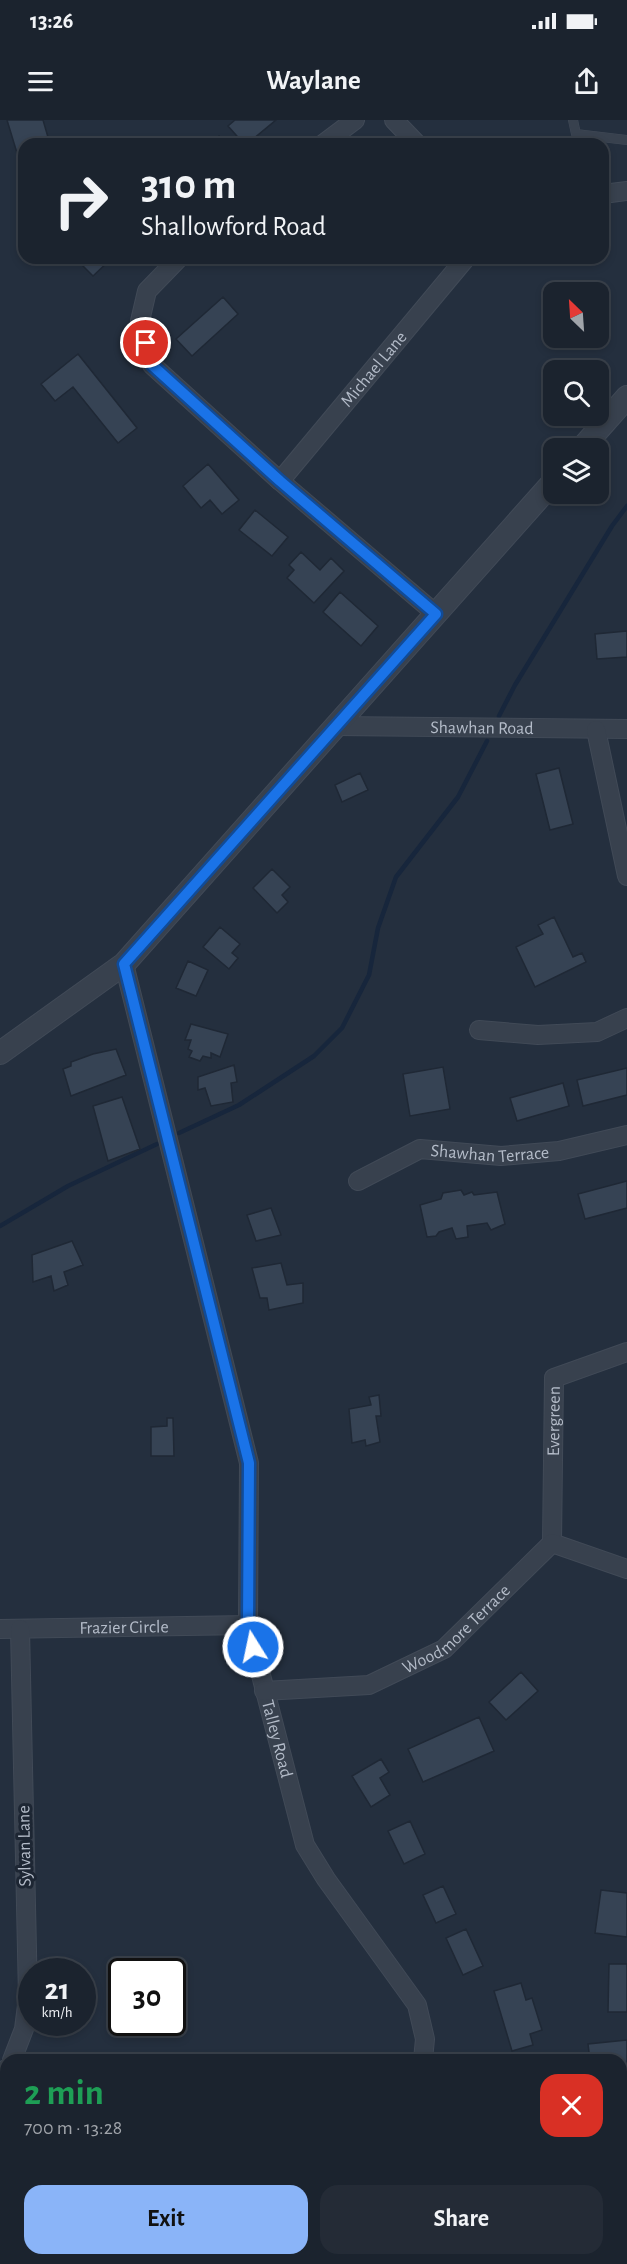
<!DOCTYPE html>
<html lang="en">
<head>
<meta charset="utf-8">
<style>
  :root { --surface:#1b232e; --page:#242b36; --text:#f1f3f6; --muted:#a0a4aa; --line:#39404a; --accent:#8ab4f8 }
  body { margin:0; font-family:"Alegreya Sans",sans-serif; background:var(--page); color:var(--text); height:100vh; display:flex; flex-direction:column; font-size:22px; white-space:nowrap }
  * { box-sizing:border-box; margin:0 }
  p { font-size:20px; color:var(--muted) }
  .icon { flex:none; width:33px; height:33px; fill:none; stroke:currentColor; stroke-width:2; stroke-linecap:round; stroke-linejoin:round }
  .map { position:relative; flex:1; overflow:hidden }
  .drawer { position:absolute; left:0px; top:1934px; width:627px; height:212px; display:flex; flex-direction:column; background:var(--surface); border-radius:18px 18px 0 0; box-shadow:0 3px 9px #0003,0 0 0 2px var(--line) }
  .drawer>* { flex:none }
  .guide { position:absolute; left:18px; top:18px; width:591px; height:126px; border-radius:18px; box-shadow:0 3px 9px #0003,0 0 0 2px var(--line); background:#1b232e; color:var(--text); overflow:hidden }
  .needle { width:39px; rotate:335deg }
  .controls { position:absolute; left:543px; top:162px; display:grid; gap:12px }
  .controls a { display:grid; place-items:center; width:66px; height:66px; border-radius:12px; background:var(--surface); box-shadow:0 3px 9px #0003,0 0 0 2px var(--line); font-size:30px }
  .speed { position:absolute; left:18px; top:1838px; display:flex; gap:12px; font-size:30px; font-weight:700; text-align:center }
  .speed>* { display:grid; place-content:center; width:78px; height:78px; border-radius:50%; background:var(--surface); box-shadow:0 3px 9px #0003,0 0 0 2px var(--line); line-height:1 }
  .speed small { font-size:15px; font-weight:400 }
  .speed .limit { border:3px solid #111; border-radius:9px; background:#fff; color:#111 }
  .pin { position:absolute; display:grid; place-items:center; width:51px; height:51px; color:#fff; margin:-26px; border:3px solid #fff; border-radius:50%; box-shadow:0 2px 6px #0007 }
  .me { position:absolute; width:66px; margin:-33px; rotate:350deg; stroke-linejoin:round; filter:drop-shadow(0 0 4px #0008) }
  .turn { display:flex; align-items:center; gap:21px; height:126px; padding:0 24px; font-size:27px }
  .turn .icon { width:78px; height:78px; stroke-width:2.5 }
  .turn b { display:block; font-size:42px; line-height:51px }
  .round { display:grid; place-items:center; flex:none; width:63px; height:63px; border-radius:18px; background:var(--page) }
  .summary { display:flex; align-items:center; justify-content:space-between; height:102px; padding:0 24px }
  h1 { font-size:36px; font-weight:700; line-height:45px; color:#1e9e55 }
  .action { display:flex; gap:12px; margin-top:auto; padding:12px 24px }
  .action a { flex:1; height:69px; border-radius:18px; background:var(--accent); color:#111; font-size:24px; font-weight:700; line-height:69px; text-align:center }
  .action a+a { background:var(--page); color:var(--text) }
  .status { display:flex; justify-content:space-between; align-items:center; height:42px; padding:0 30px; background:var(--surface); direction:ltr }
  .status svg { height:16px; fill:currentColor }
  header { display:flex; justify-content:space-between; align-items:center; height:78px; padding:0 24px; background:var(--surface); font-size:27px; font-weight:700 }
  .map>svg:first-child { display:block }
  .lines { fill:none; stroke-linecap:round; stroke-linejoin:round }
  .stream { stroke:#17263c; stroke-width:4.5 }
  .building { fill:#364354; stroke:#1f2835; stroke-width:1.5 }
  .service-casing { stroke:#414a57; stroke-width:10 }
  .minor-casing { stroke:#414a57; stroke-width:20 }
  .tertiary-casing { stroke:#414a57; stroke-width:24 }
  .service { stroke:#38414e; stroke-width:9 }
  .minor { stroke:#38414e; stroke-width:18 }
  .tertiary { stroke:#38414e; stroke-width:22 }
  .route-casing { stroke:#114b97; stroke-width:15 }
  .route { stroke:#1a73e8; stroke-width:10 }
  .labels { text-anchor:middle; stroke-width:6; stroke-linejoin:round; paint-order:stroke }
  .street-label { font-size:18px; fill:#b4bcc9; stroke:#1d2633 }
</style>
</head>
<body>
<div class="status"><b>13:26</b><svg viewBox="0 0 49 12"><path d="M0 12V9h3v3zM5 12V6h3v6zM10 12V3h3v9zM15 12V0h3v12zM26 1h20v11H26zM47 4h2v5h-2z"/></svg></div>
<header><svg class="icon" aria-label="menu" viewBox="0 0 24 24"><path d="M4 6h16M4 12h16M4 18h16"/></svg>Waylane<svg class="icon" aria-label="share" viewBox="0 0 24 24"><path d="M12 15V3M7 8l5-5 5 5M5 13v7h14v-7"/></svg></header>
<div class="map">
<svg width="627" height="2144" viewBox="0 0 627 2144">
  <rect width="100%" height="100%" fill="#242f3e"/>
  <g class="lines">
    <path class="stream" d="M499,596L515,565L612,406L627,386
      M179,1013L239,985L314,936L342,908L369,855L378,808L396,757L458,677L487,621
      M0,1106L68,1066L157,1024"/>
  </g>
  <path class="building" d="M7,0H43L50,24H24V56Z
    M235,0H276L247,24H244L228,6Z
    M219,16L225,24H208Z
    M75,138H112L93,156Z
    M223,177L238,194L192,236L176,219Z
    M78,234L137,308L118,323L73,267L55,281L41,264Z
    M208,344L239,380L222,394L210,380L201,388L183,366Z
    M255,390L288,417L272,436L239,410Z
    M301,432L320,450L331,438L344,451L314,483L287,458L294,450L289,445Z
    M340,472L378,506L361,526L323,492Z
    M627,511V537L597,539L595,514Z
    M559,648L573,704L550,710L536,654Z
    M360,653L368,670L342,682L335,665Z
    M272,749L290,767L282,775L288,782L277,793L253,768Z
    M554,797L573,837L582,833L586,842L535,867L516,827L543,814L538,805Z
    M220,807L240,824L232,833L238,838L229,849L203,827Z
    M188,841L208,850L196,876L176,868Z
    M191,904L228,914L220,937L211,933V938L203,936L200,941L189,937L192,931L188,929L191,920H185Z
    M116,929L126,955L71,976L63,949L71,946V942L93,934Z
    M234,945L237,962L231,963L233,982L211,986L205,968L198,970V957Z
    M443,947L450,989L410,996L403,954Z
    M627,948V975L583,986L577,960Z
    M563,963L569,986L517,1001L510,978Z
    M122,977L140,1029L108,1041L93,986Z
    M627,1061V1088L585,1099L578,1074Z
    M461,1070L464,1075L472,1072L474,1075L497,1072L505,1104L491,1110L487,1103L467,1106L468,1117L456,1119L452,1108L439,1112L436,1116L427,1117L420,1085L441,1079L443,1073Z
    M271,1088L281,1115L256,1121L247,1095Z
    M72,1121L83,1145L64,1152L68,1165L54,1171L51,1156L33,1162L32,1135Z
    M281,1143L287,1165L303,1163V1183L269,1190L267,1178H260L252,1148Z
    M379,1275L381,1296H376L380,1322L366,1326L365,1320L352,1323L349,1289L371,1285L369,1277Z
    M167,1298H173L174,1336H151V1307L167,1306Z
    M521,1552L538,1571L506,1600L489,1582Z
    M479,1597L494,1631L423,1662L408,1629Z
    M381,1639L389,1652L380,1658L390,1675L371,1687L352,1656Z
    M410,1701L425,1734L404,1744L388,1711Z
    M443,1766L456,1794L436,1803L423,1775Z
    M601,1770L627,1773V1817L595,1813Z
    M466,1809L483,1846L463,1855L446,1818Z
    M609,1844H627V1892H608Z
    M521,1863L526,1880L532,1878L542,1910L530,1914L533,1925L512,1931L494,1871Z
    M627,1920V1967L621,1968V1940H590L588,1924Z
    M627,1994V2038L624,2039L621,2028V1996Z
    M627,2072V2107H623Z
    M2,2114L6,2115V2139H13L12,2144H0V2121Z
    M28,2139H47L45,2144H28L26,2143Z
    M60,2139H81L80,2144H59Z"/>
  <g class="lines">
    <g class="service-casing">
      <path id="service" d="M573,0L576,14L627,20"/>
    </g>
    <g class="minor-casing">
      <g id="minor">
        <path d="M394,0L417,24"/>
        <path d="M323,24L355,0"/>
        <path d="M603,74L627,71"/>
        <path d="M179,138L147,171L140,201L152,245L280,361L436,494"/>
        <path id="s1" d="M280,361L466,138"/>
        <path id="s2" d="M336,606L627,609"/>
        <path d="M596,610L627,756"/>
        <path id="s3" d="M124,844L249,1343L248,1505L305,1725L326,1759L417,1885L425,1919L423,1940"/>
        <path d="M479,910L538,915L597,912L627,898"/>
        <path id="s4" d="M358,1061L420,1029L501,1036L559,1031L627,1015"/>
        <path id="s5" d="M552,1423L554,1258L627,1232"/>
        <path id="s6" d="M0,1509L248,1505"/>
        <path id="s7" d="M264,1571L369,1565L444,1529L552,1423L627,1449"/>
        <path d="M12,1940L24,1909L28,1877L20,1509"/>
        <path d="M0,1959L6,1949"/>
        <path d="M0,2075L6,2076"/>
        <path d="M388,2144L389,2139"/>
      </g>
    </g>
    <g class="tertiary-casing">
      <path id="tertiary" d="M582,328L627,277
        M0,933L124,844L554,361"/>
    </g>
    <use href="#service" class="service"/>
    <use href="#minor" class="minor"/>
    <use href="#tertiary" class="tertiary"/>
  </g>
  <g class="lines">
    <g class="route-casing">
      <path id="route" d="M146,223L152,245L280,361L436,494L124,844L249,1343L248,1505L253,1527"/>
    </g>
    <use href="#route" class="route"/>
  </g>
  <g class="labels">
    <g class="street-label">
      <text dy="6" stroke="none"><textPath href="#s1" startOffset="146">Michael Lane</textPath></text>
      <text dy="6" stroke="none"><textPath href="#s2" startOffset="146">Shawhan Road</textPath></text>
      <text dy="6" stroke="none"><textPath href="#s4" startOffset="140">Shawhan Terrace</textPath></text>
      <text dy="6" stroke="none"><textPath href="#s5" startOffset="122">Evergreen</textPath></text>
      <text dy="6" stroke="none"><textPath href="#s6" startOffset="124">Frazier Circle</textPath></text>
      <text dy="6" stroke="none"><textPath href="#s7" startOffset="210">Woodmore Terrace</textPath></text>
      <text dy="6" stroke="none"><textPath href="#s3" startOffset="794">Talley Road</textPath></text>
      <text transform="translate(24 1726) rotate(-91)" y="6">Sylvan Lane</text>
    </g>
  </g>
</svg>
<div class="controls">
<a><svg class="needle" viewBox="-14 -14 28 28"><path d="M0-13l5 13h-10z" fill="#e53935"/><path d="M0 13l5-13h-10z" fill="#a0a4aa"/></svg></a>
<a><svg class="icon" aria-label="search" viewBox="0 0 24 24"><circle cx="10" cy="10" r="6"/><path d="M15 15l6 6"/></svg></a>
<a><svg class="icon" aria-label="layers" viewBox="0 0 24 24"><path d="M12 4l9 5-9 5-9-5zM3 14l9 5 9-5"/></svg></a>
</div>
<div class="speed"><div>21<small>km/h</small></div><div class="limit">30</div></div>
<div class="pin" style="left:146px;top:223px;background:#d93025"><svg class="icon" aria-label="arrive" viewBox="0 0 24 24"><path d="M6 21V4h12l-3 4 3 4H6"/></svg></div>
<svg class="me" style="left:253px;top:1527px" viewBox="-20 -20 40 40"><circle r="17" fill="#1a73e8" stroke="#fff" stroke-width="3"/><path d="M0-11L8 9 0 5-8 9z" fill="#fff"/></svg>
<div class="guide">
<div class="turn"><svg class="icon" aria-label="right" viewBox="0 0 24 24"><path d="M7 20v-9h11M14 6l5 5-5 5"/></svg><div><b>310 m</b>Shallowford Road</div></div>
</div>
<section class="drawer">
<div class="summary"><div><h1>2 min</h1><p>700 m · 13:28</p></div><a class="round" style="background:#d93025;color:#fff"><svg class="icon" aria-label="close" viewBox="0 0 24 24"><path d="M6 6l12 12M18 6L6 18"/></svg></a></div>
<div class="action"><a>Exit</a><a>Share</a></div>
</section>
</div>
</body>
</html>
